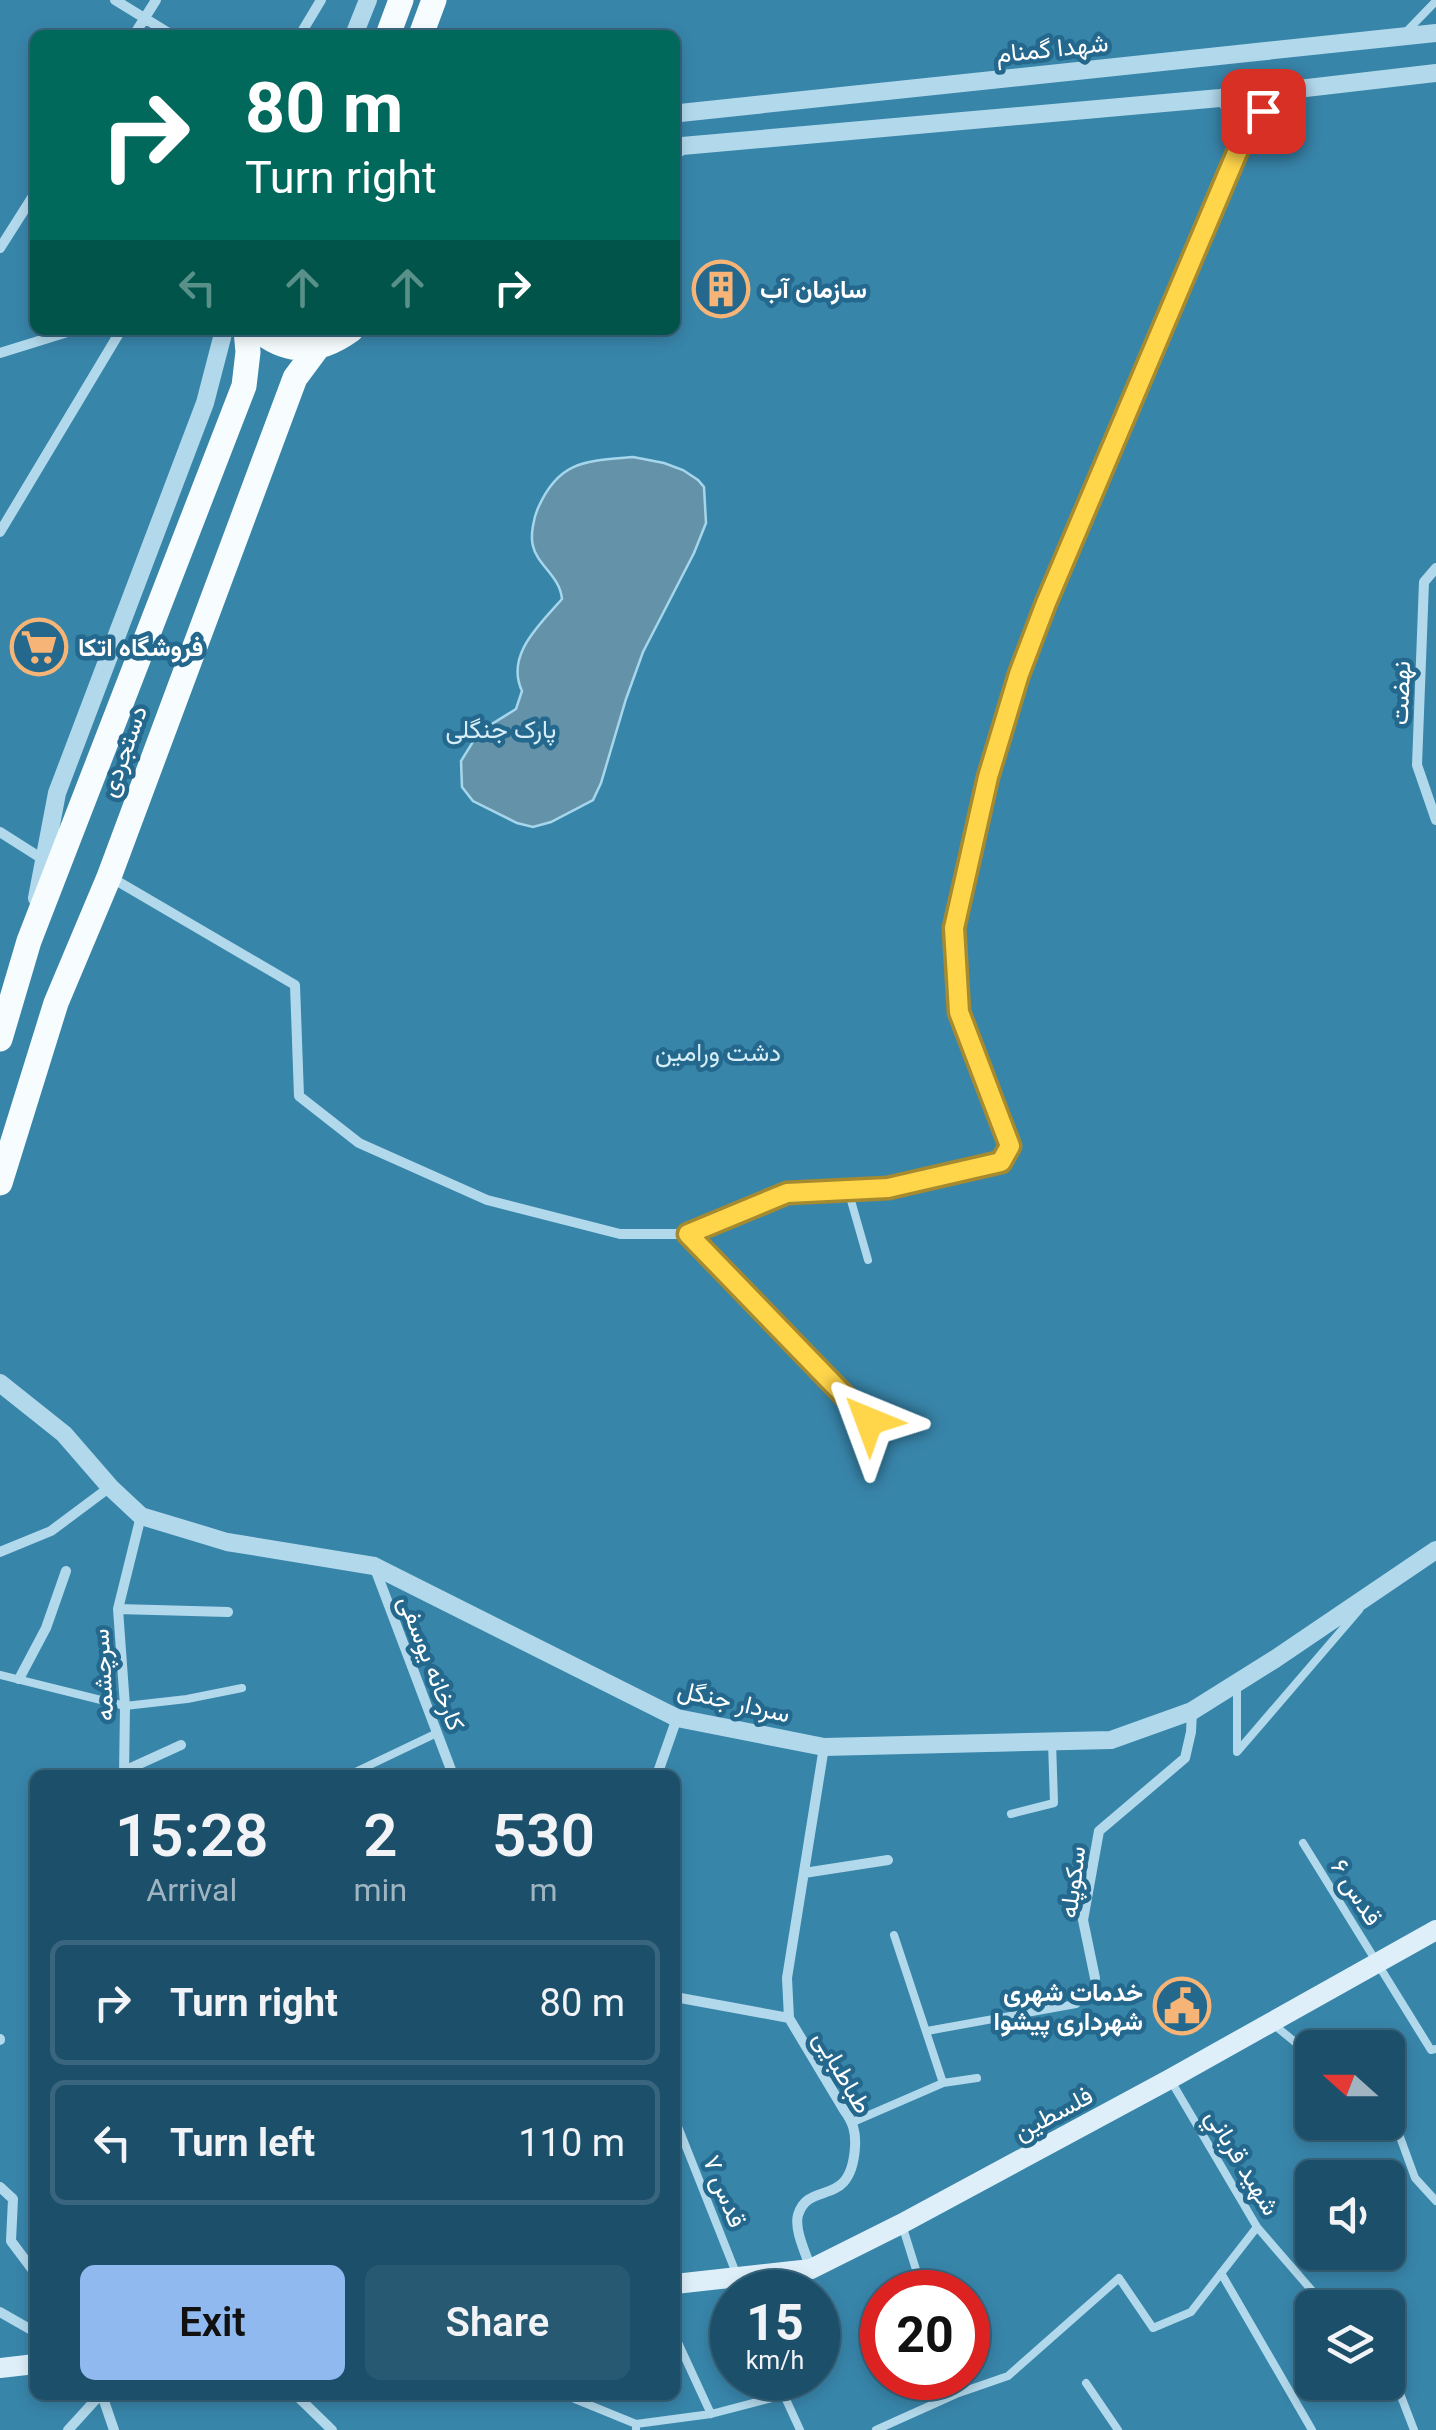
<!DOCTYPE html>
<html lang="en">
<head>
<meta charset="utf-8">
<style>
  :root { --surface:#1b4f6a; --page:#285972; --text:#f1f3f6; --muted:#a0b5c1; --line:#39667e; --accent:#90b9f0 }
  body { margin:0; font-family:Roboto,Vazirmatn,sans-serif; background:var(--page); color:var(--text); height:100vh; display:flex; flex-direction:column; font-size:38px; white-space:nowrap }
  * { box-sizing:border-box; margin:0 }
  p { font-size:32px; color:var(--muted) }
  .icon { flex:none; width:55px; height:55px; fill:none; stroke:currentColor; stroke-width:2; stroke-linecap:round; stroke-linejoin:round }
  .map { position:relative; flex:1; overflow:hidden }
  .side { position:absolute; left:30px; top:1770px; width:650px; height:630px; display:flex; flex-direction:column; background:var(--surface); border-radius:15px; box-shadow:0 5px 15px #0003,0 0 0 2px var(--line) }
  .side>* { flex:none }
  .top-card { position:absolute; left:30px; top:30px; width:650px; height:305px; border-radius:15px; box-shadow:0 5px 15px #0003,0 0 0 2px var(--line); background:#00695c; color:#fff; overflow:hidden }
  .needle { width:65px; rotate:291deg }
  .controls { position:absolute; left:1295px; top:2030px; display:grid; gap:20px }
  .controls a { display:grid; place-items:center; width:110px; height:110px; border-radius:15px; background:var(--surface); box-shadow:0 5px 15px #0003,0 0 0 2px var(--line); font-size:50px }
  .speed { position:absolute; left:710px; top:2270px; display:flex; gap:20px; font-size:50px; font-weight:700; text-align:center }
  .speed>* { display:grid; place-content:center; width:130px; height:130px; border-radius:50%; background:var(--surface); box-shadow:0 5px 15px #0003,0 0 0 2px var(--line); line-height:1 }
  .speed small { font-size:25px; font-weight:400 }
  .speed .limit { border:15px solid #d22; background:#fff; color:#111 }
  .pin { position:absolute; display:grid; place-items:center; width:85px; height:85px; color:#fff; margin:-42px; border-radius:20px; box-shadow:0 5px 15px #0006 }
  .me { position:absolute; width:110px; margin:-55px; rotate:316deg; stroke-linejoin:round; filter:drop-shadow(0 0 8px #0008) }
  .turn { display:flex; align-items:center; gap:35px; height:210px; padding:0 50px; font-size:45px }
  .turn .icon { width:130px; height:130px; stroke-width:2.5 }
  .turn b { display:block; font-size:70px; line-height:85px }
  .lanes { display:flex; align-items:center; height:95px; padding:0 50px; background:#0003; justify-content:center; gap:50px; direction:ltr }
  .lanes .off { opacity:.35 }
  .eta { display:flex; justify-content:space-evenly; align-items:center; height:170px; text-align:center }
  .eta b { font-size:60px; font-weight:600; line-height:70px }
  .button { display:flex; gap:20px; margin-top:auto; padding:20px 50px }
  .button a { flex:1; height:115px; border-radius:15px; background:var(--accent); color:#111; font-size:40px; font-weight:600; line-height:115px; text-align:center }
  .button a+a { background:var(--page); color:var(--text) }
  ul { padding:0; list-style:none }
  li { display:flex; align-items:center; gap:30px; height:125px; margin:0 20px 15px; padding:0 30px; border:5px solid var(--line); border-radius:15px }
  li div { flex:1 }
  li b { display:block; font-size:38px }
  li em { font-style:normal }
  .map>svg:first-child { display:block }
  .green { fill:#3885aa; fill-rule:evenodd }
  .water { fill:#6492a9; stroke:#a6d6ec; stroke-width:2.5 }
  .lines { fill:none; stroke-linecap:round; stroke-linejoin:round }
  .service { stroke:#b2d9eb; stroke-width:8 }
  .minor { stroke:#b2d9eb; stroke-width:10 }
  .tertiary { stroke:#b2d9eb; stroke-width:18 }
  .secondary { stroke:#deeff9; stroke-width:20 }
  .primary { stroke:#f7fcfe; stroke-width:25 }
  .route-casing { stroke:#a68a30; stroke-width:25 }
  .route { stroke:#ffd54a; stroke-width:18 }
  .labels { text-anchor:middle; stroke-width:9; stroke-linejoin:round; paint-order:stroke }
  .street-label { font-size:25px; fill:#fff; stroke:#24698d }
  .poi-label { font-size:25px; font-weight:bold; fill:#fff; stroke:#24698d; text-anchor:start }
  .park-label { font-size:25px; fill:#d7eef8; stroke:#24698d }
</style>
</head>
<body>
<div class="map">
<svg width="1436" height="2430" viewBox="0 0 1436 2430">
  <rect width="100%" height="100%" fill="#24698d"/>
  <path class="green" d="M0,0H1436V2430H0ZM35,35H675V330H35ZM35,1775H675V2395H35ZM1312,2048H1388V2122H1312ZM1312,2178H1388V2252H1312ZM732,2292H818V2378H732ZM882,2292H968V2378H882ZM1312,2308H1388V2382H1312Z"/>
  <path class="water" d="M633,457L664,463L683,470L698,480L704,487L706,523L694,553L643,652L626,699L601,783L593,800L551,822L533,827L517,823L473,801L462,787L461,761L479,732L516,709L522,691C505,655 540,624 562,599C560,576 537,565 533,546C530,535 534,517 538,508C559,460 586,461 633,457Z"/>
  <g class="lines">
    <path class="service" d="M1406,32L1436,1
      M848,1190L868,1260
      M688,1234L869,1421
      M0,1675L125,1706L187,1699L242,1688
      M1237,1683V1752L1359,1610
      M349,1775L437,1733
      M1011,1814L1054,1803L1052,1742
      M1303,1843L1431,2050L1436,2049
      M894,1935L943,2083
      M1273,2024L1312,2056
      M927,2031L1076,2004
      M1171,2081L1257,2227L1327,2308
      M675,2119L736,2273
      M1388,2119L1396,2126L1415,2178L1436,2201
      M853,2122L943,2083L977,2078
      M903,2228L923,2292
      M1221,2273L1312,2430
      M675,2336L711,2414
      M951,2378L956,2394
      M1388,2378L1399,2391L1414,2430
      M1086,2383L1118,2430
      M565,2395L636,2424
      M636,2430V2424L711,2414L784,2395L800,2430
      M876,2430L956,2394L1008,2376L1119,2278L1153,2328L1191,2312L1257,2227"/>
    <path class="minor" d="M115,0L172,35
      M134,35L156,0
      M300,35L321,0
      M1237,154C1247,128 1262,112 1284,94
      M0,248L35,193
      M0,353L74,330
      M0,532L121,330
      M1436,568L1424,582L1417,765L1436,820
      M0,832L44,860
      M112,878L295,985L299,1096L359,1143L487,1200L620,1234H688L787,1193L888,1187L1001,1162L1010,1145L959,1013L954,928L989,777L1019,674L1047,603L1232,165C1235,136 1237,123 1220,98
      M0,1552L51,1531L110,1487
      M374,1566L453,1775
      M118,1609L228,1612
      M19,1679L46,1628L66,1571
      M124,1771L181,1745
      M124,1775L125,1706L118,1609L141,1516
      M657,1775L677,1718
      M804,1873L888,1860
      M1095,1978L1083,1920L1099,1831L1185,1758L1191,1732L1192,1711
      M675,1997L789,2018
      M0,2039V2040
      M0,2187L13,2199L11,2241L35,2273
      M811,2269C806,2254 794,2230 798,2215C809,2179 851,2210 855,2147C856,2132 853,2122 844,2110L789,2018L787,1978L824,1747
      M0,2312L35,2332
      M102,2395L114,2430
      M296,2395L332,2430
      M68,2430L100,2395"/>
    <path class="tertiary" d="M354,35L368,0
      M675,116L680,113L1436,33
      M675,150L682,146L1220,98L1436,73
      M37,898L57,793L205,403L224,330
      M0,1383L64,1434L110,1487L141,1516L227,1542L374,1566L677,1718L824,1747L1111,1740L1192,1711L1275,1659L1436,1550"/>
    <path class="secondary" d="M675,2284L811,2269L901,2224L1170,2079L1436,1930
      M0,2368L35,2364"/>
    <path class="primary" d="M388,35L401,0
      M421,35L434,0
      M258,330C289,355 319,353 351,330
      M0,1039L29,941L244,386L248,352L246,330
      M0,1183L56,1003L109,877L295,378L318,347"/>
  </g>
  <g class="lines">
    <g class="route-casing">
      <path id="route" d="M869,1421L688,1234L787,1193L888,1188L1001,1162L1010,1146L959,1012L954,928L988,777L1019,674L1046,603L1244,136L1263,111"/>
    </g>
    <use href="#route" class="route"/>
  </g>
  <defs>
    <g id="building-ring" transform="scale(2.875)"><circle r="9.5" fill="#24698d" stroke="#f6b476" stroke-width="1.5"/><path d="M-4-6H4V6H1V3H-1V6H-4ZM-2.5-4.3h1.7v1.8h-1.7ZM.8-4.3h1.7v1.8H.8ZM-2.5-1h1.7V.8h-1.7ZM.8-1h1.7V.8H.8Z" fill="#f6b476"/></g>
    <g id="supermarket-ring" transform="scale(2.875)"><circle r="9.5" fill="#24698d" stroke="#f6b476" stroke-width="1.5"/><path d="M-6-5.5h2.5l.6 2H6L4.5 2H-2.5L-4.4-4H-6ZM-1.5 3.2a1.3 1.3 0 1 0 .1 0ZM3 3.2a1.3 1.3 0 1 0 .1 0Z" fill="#f6b476"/></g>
    <g id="civic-ring" transform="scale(2.875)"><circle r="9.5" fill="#24698d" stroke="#f6b476" stroke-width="1.5"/><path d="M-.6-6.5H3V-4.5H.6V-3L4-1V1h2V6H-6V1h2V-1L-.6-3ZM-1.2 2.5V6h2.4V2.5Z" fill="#f6b476"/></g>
  </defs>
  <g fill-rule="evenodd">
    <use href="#building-ring" x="721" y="289"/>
    <use href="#supermarket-ring" x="39" y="647"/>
    <use href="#civic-ring" x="1182" y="2006"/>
  </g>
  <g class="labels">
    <g class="street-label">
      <text transform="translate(1052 48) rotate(-6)" y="9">شهدا گمنام</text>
      <text transform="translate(1400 693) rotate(-88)" y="9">نهضت</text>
      <text transform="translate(123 751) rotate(-70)" y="9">دستجردی</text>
      <text transform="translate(432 1663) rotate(69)" y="9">کارخانه یوسفی</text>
      <text transform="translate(102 1675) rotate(-93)" y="9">سرچشمه</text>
      <text transform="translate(734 1701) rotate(13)" y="9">سردار جنگل</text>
      <text transform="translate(1072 1882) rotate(-83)" y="9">سکوپله</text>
      <text transform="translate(1357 1892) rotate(58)" y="9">قدس ۶</text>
      <text transform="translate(843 2072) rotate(60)" y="9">طباطبایی</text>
      <text transform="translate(1053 2113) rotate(-28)" y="9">فلسطین</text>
      <text transform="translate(1243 2162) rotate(59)" y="9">شهيد قرباني</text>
      <text transform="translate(725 2191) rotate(68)" y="9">قدس ۷</text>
    </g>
    <g class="poi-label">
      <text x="760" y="298">سازمان آب</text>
      <text x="78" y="656">فروشگاه اتکا</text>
      <text x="1143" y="2001" text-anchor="end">خدمات شهری<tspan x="1143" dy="29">شهرداری پیشوا</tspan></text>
    </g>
    <g class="park-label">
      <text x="501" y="738">پارک جنگلی</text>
      <text x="718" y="1061">دشت ورامین</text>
    </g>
  </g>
</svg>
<div class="controls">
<a><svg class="needle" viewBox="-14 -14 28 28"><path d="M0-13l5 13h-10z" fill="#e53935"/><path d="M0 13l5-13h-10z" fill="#a0b5c1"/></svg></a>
<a><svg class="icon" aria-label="sound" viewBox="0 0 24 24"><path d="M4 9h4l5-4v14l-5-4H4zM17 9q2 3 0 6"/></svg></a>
<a><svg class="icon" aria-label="layers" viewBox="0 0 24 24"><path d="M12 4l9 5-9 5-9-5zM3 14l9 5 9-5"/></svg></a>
</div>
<div class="speed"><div>15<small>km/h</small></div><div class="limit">20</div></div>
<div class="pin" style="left:1263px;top:111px;background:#d93025"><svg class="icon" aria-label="arrive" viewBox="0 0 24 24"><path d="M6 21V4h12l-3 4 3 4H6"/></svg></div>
<svg class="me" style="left:869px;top:1421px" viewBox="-20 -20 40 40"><path d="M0-17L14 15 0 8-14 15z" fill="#ffd54a" stroke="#fff" stroke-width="4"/></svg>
<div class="top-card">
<div class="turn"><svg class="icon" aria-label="right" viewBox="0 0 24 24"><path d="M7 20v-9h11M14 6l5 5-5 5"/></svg><div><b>80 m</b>Turn right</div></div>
<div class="lanes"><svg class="icon off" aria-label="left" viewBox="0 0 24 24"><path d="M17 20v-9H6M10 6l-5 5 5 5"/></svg><svg class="icon off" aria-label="ahead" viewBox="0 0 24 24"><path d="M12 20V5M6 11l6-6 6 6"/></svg><svg class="icon off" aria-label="ahead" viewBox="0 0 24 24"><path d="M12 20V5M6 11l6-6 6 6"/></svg><svg class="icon" aria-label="right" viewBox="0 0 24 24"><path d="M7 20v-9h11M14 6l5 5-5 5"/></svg></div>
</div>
<section class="side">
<div class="eta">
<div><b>15:28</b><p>Arrival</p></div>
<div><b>2</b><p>min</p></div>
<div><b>530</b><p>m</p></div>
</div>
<ul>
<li><svg class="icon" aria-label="right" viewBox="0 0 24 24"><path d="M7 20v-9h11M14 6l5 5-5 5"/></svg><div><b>Turn right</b></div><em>80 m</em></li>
<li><svg class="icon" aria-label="left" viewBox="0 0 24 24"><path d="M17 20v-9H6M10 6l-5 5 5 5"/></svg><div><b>Turn left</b></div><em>110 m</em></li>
</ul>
<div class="button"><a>Exit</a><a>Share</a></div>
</section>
</div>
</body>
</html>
